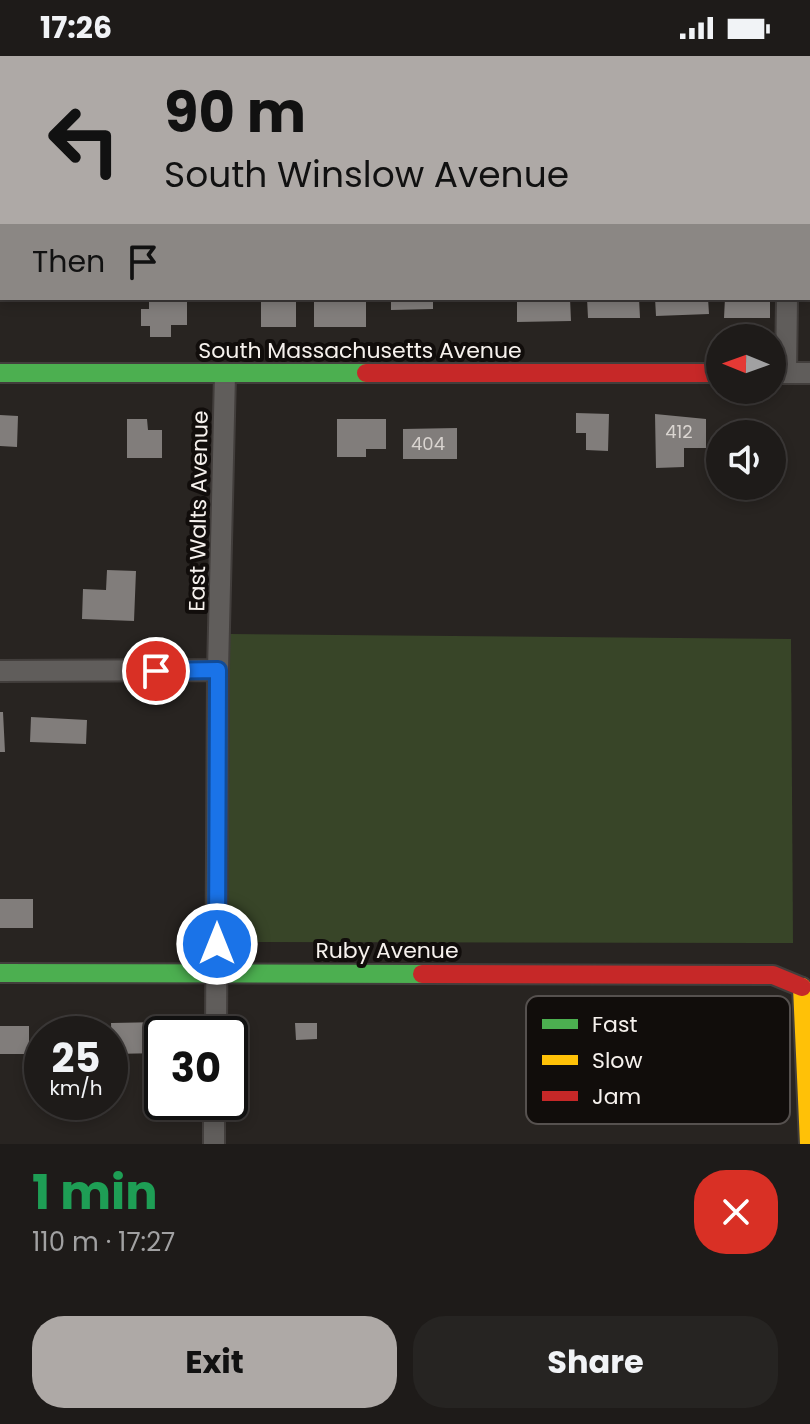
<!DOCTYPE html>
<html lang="en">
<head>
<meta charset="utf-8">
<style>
  :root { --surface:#1e1b19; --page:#262422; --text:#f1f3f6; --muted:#a1a1a2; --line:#3c3938; --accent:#aea9a6 }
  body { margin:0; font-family:Poppins,sans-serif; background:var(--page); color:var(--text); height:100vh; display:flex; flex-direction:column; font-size:30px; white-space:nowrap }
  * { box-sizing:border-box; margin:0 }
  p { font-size:26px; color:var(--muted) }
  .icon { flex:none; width:44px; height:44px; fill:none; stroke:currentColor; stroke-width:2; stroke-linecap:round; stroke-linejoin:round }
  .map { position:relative; height:1088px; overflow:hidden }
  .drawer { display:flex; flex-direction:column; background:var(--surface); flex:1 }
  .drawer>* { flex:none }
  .hud { position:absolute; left:0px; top:0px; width:810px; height:244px; box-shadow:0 4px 12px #0003,0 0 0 2px var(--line); background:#aea9a6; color:#111; overflow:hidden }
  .needle { width:52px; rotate:271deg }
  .fabs { position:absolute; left:706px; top:268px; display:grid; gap:16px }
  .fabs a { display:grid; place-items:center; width:80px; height:80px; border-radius:50%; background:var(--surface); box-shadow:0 4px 12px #0003,0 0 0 2px var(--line); font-size:40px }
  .speed { position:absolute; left:24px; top:960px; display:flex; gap:16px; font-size:40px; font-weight:700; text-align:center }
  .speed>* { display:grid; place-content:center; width:104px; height:104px; border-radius:50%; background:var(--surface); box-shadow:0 4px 12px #0003,0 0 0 2px var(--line); line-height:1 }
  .speed small { font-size:20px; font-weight:400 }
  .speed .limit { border:4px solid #111; border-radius:12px; background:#fff; color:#111 }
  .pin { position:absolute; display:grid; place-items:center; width:68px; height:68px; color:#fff; margin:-34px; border:4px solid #fff; border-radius:50%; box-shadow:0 2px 8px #0007 }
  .me { position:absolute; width:88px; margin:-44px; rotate:0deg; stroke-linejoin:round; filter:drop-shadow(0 0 6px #0008) }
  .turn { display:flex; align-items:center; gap:28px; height:168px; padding:0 32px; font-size:36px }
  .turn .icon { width:104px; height:104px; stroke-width:2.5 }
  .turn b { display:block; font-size:56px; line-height:68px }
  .then { display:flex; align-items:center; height:76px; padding:0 32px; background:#0003; gap:16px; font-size:30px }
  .round { display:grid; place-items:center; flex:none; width:84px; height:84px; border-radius:32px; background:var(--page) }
  .overview { display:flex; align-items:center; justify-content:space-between; height:136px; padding:0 32px }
  h1 { font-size:48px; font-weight:700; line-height:60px; color:#1e9e55 }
  .action { display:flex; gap:16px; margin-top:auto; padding:16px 32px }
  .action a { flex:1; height:92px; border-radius:32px; background:var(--accent); color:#111; font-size:32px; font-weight:700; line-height:92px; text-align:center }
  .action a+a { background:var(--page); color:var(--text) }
  .status { display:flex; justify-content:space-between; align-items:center; height:56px; padding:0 40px; background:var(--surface); direction:ltr }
  .status svg { height:22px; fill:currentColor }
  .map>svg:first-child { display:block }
  .green { fill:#384528 }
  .building { fill:#817d7b }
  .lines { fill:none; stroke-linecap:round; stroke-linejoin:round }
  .street-casing { stroke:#423e3c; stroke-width:24 }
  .fast-casing { stroke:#423e3c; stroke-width:22 }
  .slow-casing { stroke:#423e3c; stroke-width:22 }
  .jam-casing { stroke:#423e3c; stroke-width:22 }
  .street { stroke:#605d5b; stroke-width:20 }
  .fast { stroke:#4caf50; stroke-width:18 }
  .slow { stroke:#ffc107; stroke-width:18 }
  .jam { stroke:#c62828; stroke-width:18 }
  .route-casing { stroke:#114b97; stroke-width:20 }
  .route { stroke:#1a73e8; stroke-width:14 }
  .labels { text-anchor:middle; stroke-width:8; stroke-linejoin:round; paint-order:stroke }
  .number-label { font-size:18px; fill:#d9d4d0 }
  .street-label { font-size:22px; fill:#f6f1ed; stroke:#110d0b }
  .key { fill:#110d0b; stroke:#56514f; stroke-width:2 }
  .key-label { font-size:22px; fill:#f6f1ed }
</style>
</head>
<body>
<div class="status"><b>17:26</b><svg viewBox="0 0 49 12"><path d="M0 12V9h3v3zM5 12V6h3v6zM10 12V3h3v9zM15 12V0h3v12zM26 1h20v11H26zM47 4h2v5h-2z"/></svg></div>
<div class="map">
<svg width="810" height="1088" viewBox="0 0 810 1088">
  <rect width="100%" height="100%" fill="#282421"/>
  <path class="green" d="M230,578L791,583L793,887L228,886Z"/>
  <path class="building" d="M149,242H187V269H171V281H150V270H141V253H149Z
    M268,242H296V271H261V243Z
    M331,242H366V271H314V245H331Z
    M391,242H433V253L391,254Z
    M517,242H570L571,265L517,266Z
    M587,242H639L640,262H588Z
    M655,242H708L709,258L656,260Z
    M725,242H770V262H724Z
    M576,357L609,358L608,395L586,394V377H576Z
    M655,358L706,363V392H684V411L656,412Z
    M0,359L18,360L17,391L0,390Z
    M127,363H147L148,374H162V402H127Z
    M337,363H386V393H366V401H337Z
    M457,372V403H403V373Z
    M107,514L136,515L134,565L82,563L83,533L106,534Z
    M0,656H3L5,696H0Z
    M31,661L87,664L86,688L30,686Z
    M0,843H33V872H0Z
    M162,966V997L112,998L111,967Z
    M295,967H317V983L296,984Z
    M0,970H29V998H0Z"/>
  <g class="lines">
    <g class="street-casing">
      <path id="street" d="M788,2V0
        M0,16H2
        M772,317H810
        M786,317L787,242
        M0,615L218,614
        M216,978L218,614L225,318
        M214,1088V1046"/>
    </g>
    <g class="fast-casing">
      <path id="fast" d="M0,317H366
        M0,917L422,918"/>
    </g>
    <g class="slow-casing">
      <path id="slow" d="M802,931L809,1088"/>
    </g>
    <g class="jam-casing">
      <path id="jam" d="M366,317H720
        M422,918L773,919L802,931"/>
    </g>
    <use href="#street" class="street"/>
    <use href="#fast" class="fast"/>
    <use href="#slow" class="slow"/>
    <use href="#jam" class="jam"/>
  </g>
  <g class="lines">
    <g class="route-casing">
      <path id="route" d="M156,615L218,614L217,888"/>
    </g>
    <use href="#route" class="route"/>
  </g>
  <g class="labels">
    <g class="number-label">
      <text x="679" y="382">412</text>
      <text x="428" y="394">404</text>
    </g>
    <g class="street-label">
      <text x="360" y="302">South Massachusetts Avenue</text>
      <text transform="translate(198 455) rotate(-89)" y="8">East Walts Avenue</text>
      <text x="387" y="902">Ruby Avenue</text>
    </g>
  </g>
  <rect x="526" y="940" width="264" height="128" rx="12" class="key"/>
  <rect x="542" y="963" width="36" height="10" fill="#4caf50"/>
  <rect x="542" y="999" width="36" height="10" fill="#ffc107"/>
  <rect x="542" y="1035" width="36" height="10" fill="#c62828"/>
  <g class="key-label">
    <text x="592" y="976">Fast</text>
    <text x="592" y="1012">Slow</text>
    <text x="592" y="1048">Jam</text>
  </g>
</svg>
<div class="fabs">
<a><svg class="needle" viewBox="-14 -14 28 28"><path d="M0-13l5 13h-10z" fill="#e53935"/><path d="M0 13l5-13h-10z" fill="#a1a1a2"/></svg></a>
<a><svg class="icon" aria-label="sound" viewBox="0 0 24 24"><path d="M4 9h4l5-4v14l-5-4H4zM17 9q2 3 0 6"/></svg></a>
</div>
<div class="speed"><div>25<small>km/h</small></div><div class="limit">30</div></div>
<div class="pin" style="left:156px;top:615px;background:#d93025"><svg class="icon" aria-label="arrive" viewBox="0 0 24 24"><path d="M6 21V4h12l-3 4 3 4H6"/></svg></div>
<svg class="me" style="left:217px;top:888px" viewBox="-20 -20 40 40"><circle r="17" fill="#1a73e8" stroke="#fff" stroke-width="3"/><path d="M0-11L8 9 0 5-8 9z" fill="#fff"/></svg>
<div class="hud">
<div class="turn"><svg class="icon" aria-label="left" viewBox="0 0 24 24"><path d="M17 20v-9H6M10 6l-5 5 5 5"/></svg><div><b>90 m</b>South Winslow Avenue</div></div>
<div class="then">Then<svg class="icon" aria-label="arrive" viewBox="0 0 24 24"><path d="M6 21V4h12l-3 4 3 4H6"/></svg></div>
</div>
</div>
<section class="drawer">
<div class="overview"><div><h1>1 min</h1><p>110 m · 17:27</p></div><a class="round" style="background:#d93025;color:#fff"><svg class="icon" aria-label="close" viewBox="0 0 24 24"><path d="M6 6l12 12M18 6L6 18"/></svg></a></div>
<div class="action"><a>Exit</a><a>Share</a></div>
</section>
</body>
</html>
